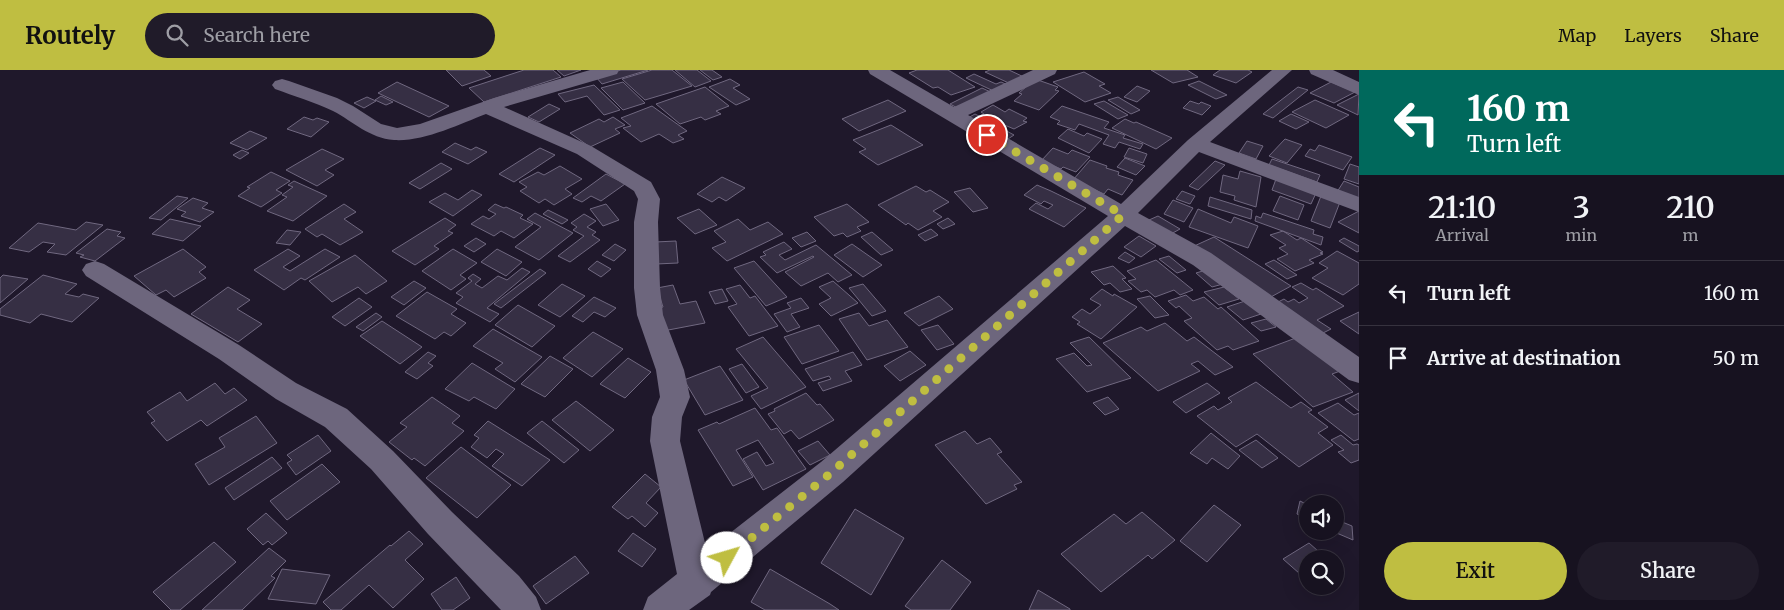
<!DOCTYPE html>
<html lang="en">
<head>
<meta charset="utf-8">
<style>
  :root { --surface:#171220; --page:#201b29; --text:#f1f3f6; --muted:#9e9ea5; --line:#36323e; --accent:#bfbe41 }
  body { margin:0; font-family:Merriweather,serif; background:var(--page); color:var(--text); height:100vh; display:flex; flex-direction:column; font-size:19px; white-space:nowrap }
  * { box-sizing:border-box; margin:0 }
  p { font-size:16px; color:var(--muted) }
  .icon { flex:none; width:28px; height:28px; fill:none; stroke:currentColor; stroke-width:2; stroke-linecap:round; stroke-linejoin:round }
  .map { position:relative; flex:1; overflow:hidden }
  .drawer { display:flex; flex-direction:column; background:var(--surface); width:425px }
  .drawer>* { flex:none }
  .guide { background:#00695c; color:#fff; overflow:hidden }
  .controls { position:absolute; left:1299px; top:425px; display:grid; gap:10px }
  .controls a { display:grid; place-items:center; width:45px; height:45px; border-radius:50%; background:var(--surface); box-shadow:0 5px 20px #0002,0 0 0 1px var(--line); font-size:25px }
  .pin { position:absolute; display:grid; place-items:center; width:42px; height:42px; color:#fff; margin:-21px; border:2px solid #fff; border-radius:50%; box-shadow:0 1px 5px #0007 }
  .me { position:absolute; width:55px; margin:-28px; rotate:51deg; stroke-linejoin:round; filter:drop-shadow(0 0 4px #0008) }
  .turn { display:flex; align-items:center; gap:18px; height:105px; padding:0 25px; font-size:22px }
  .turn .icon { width:65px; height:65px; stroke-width:2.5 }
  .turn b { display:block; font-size:35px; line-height:42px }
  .eta { display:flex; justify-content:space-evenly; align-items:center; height:85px; text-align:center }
  .eta b { font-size:30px; font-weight:600; line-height:35px }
  .action { display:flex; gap:10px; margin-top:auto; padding:10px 25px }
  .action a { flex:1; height:58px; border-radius:30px; background:var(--accent); color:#111; font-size:20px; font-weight:600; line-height:58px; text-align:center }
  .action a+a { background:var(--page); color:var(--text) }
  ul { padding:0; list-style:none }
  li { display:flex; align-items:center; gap:15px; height:65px; padding:0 25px; border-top:1px solid var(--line) }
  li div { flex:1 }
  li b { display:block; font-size:19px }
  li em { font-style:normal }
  header { display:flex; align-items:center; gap:30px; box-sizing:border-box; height:70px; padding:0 25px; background:var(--accent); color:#111 }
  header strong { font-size:24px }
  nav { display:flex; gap:28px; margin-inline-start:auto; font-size:18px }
  .search { width:350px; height:45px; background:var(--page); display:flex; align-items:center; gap:12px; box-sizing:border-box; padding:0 18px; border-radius:28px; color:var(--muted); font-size:19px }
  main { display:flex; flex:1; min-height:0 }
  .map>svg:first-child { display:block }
  .building { fill:#362f44; stroke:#706880 }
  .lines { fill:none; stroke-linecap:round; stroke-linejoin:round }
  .minor { fill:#6d667d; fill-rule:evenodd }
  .route { stroke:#bfbe41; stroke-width:9; stroke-dasharray:0 16.2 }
</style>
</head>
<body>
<header>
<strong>Routely</strong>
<div class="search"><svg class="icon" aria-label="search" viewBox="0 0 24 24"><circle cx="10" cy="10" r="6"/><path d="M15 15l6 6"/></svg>Search here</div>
<nav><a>Map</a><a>Layers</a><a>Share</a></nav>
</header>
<main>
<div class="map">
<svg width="1359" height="540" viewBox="0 0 1359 540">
  <rect width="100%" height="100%" fill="#1f182b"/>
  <path class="building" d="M446,0H484L491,6L462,16Z
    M524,0H553L561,7L484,32L469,18Z
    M557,0H581L564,6Z
    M621,0H648L602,14L596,7Z
    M652,0H672L692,16L645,30L622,9Z
    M675,0H697L711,11L695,17Z
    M700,0H712L722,7L713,10Z
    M917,0H948L975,17L951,25L938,17L933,18L909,3Z
    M990,0H1009L1026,8L1013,15L985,2Z
    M1151,0H1187L1198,7L1173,13Z
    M1220,0H1248L1252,2L1236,13L1213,5Z
    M1084,2L1105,14L1099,16L1111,23L1085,32L1053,12Z
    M974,4L996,14L1001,12L1015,18L1002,25L966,8Z
    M730,9L740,15L733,18L750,29L736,35L709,17Z
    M1035,9L1058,17L1055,20L1059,21L1039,40L1014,31L1022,24L1019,23Z
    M1199,11L1227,25L1216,29L1188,15Z
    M397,12L449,36L429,47L378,23Z
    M623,12L645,33L623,40L601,18Z
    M1331,12L1355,22L1334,33L1310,23Z
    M594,15L620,40L604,45L587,26L565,32L558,24Z
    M1137,16L1150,21L1137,32L1124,27Z
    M705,17L729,36L716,41L721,44L705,50L701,47L680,54L656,34Z
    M1298,17L1308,20L1273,48L1263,44Z
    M982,18L997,25L965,42L950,34Z
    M1359,24L1358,45L1337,35Z
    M381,26L393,32L386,35L375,30Z
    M367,27L376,31L364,38L354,33Z
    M1118,27L1140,40L1131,44L1108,30Z
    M888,30L906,41L859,61L842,49Z
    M1315,30L1349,45L1326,58L1292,42Z
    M1104,31L1128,45L1118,49L1094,34Z
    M1190,31L1199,34L1201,32L1211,36L1202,45L1183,38Z
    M549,34L560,39L539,52L528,47Z
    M993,35L1005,42L1009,39L1027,48L1023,51L1027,52L1014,59L981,45L984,44L981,42Z
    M652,36L687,61L678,65L684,69L673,73L659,64L641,72L623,58L631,56L621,48Z
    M1062,36L1109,52L1104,58L1125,65L1123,68L1143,74L1140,79L1119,72L1115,78L1103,74L1109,65L1079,54L1075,60L1057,54L1060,51L1050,47Z
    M975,44L989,51L980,56L966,49Z
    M1291,44L1309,52L1296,59L1279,51Z
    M304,47L313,50L317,48L329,52L311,67L287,59Z
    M613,47L625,55L615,59L620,63L590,77L570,63L599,49L604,52Z
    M1125,49L1134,53L1136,52L1172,68L1156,79L1112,58Z
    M992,53L1014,65L1005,71L982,59Z
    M891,55L923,75L878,95L859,82L866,79L853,70Z
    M1068,59L1084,66L1087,63L1102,69L1089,83L1058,68Z
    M250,61L267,68L247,80L230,73Z
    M1285,69L1302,75L1287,93L1269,86Z
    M1247,71L1263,76L1256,89L1239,83Z
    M455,73L471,80L476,77L487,82L468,94L442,82Z
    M1319,75L1352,87L1343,100L1305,86L1310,79L1315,81Z
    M540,78L555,85L514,112L499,104Z
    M1053,78L1068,84L1072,80L1090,87L1076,102L1063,97L1061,99L1041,91Z
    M1129,78L1147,84L1143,93L1124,87Z
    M322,79L344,89L325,100L334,105L317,116L286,100Z
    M242,80L249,83L240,89L233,85Z
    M1125,88L1145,96L1136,105L1117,97Z
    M1272,89L1320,105L1317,112L1269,95Z
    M1090,90L1107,96L1106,98L1119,102L1118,105L1133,110L1122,125L1108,119L1104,124L1073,110Z
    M1215,91L1225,95L1198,120L1189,116Z
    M441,93L452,99L420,119L409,113Z
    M1350,94L1359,97V114L1344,109Z
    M560,96L582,109L565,119L572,124L554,135L545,129L539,133L520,121L527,117L519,112L538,102L544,105Z
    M1240,101L1261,107L1256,137L1234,130L1235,126L1220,122L1223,105L1238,109Z
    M271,102L290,111L276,120L282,123L261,137L238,126L250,118L247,117Z
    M606,104L625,114L601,131L591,126L582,132L573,128Z
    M722,107L745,118L726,131L719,127L712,132L697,124Z
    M1276,109L1316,123L1311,134L1272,120Z
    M294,111L327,126L293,151L267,141L287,127L282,125L293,117L288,115Z
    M1344,111L1359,117V130L1337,122Z
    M1037,115L1051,121L1086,138L1064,157L1029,139L1036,133L1048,139L1053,135L1044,131L1041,134L1024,125Z
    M916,116L926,122L930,120L949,132L933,141L942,147L918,160L908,153L906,155L878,135Z
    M970,118L988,138L973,142L954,122Z
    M472,120L482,125L453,146L429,132L445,123L458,130Z
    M1182,121L1195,126L1190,134L1176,129Z
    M177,126L188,128L161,150L149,148Z
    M1280,126L1304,135L1298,150L1273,141Z
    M1321,126L1340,132L1330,158L1311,151Z
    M1210,127L1252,140L1251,149L1208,136Z
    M193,128L208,133L202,138L214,142L200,152L181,146L186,142L177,139Z
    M1173,130L1193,138L1184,152L1164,144Z
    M344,134L356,142L344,149L363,162L340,175L322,164L317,167L305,159Z
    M495,134L504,138L506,137L523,145L520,148L533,154L514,168L501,161L494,166L471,154L483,146L489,149L496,144L488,140Z
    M606,134L619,150L603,156L590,139Z
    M847,134L869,152L857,157L861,161L847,167L843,163L834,166L814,147Z
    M699,139L717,155L695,164L677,148Z
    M1198,139L1231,153L1234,147L1258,156L1248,178L1189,157Z
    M548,140L568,150L562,154L543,144Z
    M1359,141V163L1338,152Z
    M535,143L573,163L539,190L515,177L541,157L527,149Z
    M1263,143L1314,160L1313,164L1323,167L1321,175L1255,151L1256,146L1261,148Z
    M584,144L596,151L587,157L596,162L592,165L600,170L570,192L558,186L584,166L573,160L577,157L571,153Z
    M1158,146L1180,159L1171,164L1149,150Z
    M445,148L456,155L448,161L453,163L434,176L439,179L415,195L392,181Z
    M948,148L955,154L943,159L937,154Z
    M170,149L201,156L183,171L152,164Z
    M738,149L750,160L768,152L783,164L727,191L712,178L726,172L714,161Z
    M86,152L103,155L66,185L47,182L55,174L43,172L29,182L9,178L38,153L76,160Z
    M107,159L121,162L117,166L125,168L95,191L80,187L84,185L76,183Z
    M931,159L938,165L925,171L918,165Z
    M287,160L301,162L290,175L276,173Z
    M1283,161L1297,170L1301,168L1323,182L1320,183L1323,184L1309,190L1314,193L1295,201L1277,189L1288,184L1279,178L1286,175L1270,165Z
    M807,162L816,171L801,177L792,168Z
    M872,162L893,180L881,185L861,167Z
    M1139,166L1156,176L1141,187L1124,177Z
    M1214,167L1291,216L1269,228L1192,177Z
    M476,168L486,174L474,182L464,176Z
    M1344,168L1359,176V181L1357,182L1339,171Z
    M676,171L678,193L656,194L655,172Z
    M784,172L792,179L779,185L785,190L816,175L852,205L838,212L828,203L801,216L785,202L814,187L813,186L777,203L760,187L766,185L763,182Z
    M615,174L626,180L614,191L602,185Z
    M852,174L882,195L863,207L834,185Z
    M183,179L206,197L199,202L206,208L174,227L166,220L156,225L134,206Z
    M288,179L300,186L283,197L290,201L325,179L340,187L305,210L301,208L284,220L254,200Z
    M453,179L477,193L460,205L466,209L451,220L422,201Z
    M497,179L522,192L506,206L481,192Z
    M1337,181L1359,193V214L1343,225L1312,208L1328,198L1319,193Z
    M1125,182L1135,188L1129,193L1118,188Z
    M355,185L387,211L366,224L358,217L332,232L309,211Z
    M1169,186L1186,200L1177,203L1159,189Z
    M1156,190L1193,220L1180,225L1174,220L1155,227L1147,220L1141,222L1128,211L1136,209L1127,201Z
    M1274,190L1297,205L1287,209L1265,194Z
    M597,191L611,199L601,207L588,199Z
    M754,191L787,227L766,236L734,198Z
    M1113,196L1126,208L1122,209L1132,219L1120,222L1110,213L1104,215L1091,202Z
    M522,198L530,202L487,238L499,244L490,252L456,233L463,227L456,223L472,211L468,208L473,204L481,209L475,214L482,218L498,206L507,210Z
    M540,199L546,203L501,238L494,234Z
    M1206,200L1223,214L1212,217L1196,203Z
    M3,205L28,209L0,233V208Z
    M43,205L77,214L65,224L79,227L83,224L99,228L72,252L41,244L30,253L0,245V239Z
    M414,211L426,218L404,235L391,227Z
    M833,211L858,233L831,246L819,234L831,228L819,217Z
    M1301,213L1313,220L1316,218L1344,236L1317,250L1331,259L1319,265L1274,234L1284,229L1288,232L1294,229L1299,233L1308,228L1292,217Z
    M562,214L585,226L560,247L538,235Z
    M863,214L886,241L872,246L849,218Z
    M673,215L680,234L696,231L705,253L663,261L656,239L663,237L657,218Z
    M740,215L750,228L755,226L778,256L749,266L728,237L737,234L726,219Z
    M228,217L250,230L237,239L262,254L238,272L191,244Z
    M1224,217L1239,229L1219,235L1204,222Z
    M722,219L728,231L715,234L709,222Z
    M1102,219L1113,226L1114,224L1137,237L1101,269L1077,254L1080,252L1072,247L1082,239L1090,244L1101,235L1090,229Z
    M427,222L457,239L451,244L466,253L451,266L444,262L435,269L396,246Z
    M1186,225L1193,231L1204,227L1218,239L1221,237L1259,271L1233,280L1228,276L1217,280L1184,251L1192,248L1179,236L1176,238L1168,231Z
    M939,226L953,239L919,256L904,243Z
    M1150,226L1169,245L1155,248L1137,229Z
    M594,227L616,238L605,247L594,242L583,252L572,246Z
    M359,228L372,237L345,256L332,247Z
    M801,228L809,238L791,244L800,257L787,262L774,244L791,238L787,233Z
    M1245,231L1261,244L1243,250L1227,237Z
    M518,235L555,256L532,277L495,255Z
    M1359,242V264L1340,251Z
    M376,243L382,247L363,261L356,257Z
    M859,243L869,256L887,250L908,277L867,290L839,249Z
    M1266,249L1276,257L1261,261L1251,253Z
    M382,251L422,277L400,294L360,266Z
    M1165,253L1187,271L1194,267L1233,297L1215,305L1198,291L1191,294L1200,301L1158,321L1103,273L1141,257L1147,261Z
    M819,255L839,281L802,294L784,267Z
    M938,255L954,274L937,280L921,260Z
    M493,259L542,287L515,312L495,299L503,293L473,276Z
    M593,262L623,279L592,307L563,288Z
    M1301,266L1343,300L1332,304L1353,322L1313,337L1253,284Z
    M763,267L806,317L761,339L751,326L768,318L736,279Z
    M1089,267L1131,308L1087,322L1056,289L1074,283L1087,296L1092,295L1070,273Z
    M910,281L926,295L900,311L884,296Z
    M428,282L436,286L428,293L433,296L417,309L405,302Z
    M853,282L862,295L845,301L852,311L823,321L818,313L831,309L829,306L813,311L805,299Z
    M550,286L573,299L545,327L521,314Z
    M628,288L651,302L625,328L600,314Z
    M472,293L515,319L496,339L474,327L469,331L445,319Z
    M742,294L759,317L746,323L729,299Z
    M720,296L743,330L705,345L684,310Z
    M1256,312L1291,338L1301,332L1312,340L1308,342L1328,357L1318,363L1333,375L1299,397L1257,364L1236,377L1197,346L1214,336L1218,340L1232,332L1228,328Z
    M215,313L225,324L234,318L247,330L207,356L201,350L167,371L151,353L155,351L147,342L180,322L187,331Z
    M1207,313L1220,323L1186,343L1173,332Z
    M806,323L817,335L820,334L834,350L799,369L791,360L784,364L768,344L775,341L774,339Z
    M1359,323V341L1345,330Z
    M432,327L460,346L452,353L464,361L425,396L414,388L412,390L389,372L407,357L400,353Z
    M1108,327L1119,339L1105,345L1093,333Z
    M576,331L614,360L590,381L552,350Z
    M1338,333L1354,345L1359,343V369L1354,371L1318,343Z
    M755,338L771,360L777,358L806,399L763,420L743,389L757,382L766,396L774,393L758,370L736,380L753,407L733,416L698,360L717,352L719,354Z
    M256,346L277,373L209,415L195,394L225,377L219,368Z
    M488,351L550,390L522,416L492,396L504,384L496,379L487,388L471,377L479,368L474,365Z
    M542,351L579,380L564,393L527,363Z
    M965,361L977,374L990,368L1002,382L997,384L1022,412L1014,415L1017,419L986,434L935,375Z
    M1211,363L1240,386L1228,399L1212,388L1207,394L1190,383Z
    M318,365L331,381L296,405L287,393L292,390L287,385Z
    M1341,365L1353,375L1357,374L1359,375V390L1351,393L1338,382L1344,380L1331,370Z
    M1256,370L1278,388L1262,398L1239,380Z
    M818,371L830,385L810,395L798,381Z
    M461,377L511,415L477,448L426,408Z
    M272,387L282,398L234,430L225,418Z
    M322,394L340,412L287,450L270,431Z
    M645,404L661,417L646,433L658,443L645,457L632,446L628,449L612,437Z
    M1300,431L1308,435V449L1297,444Z
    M1214,435L1241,455L1207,492L1180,471Z
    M855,439L904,468L871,525L821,493Z
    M1142,442L1175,470L1152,489L1148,485L1101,522L1061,484L1114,444L1126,454Z
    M266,443L287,463L272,475L268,471L263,475L247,459Z
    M1335,449L1352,456L1353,470L1332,461H1335Z
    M409,461L423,474L405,490L424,509L393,538L369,515L341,540H331L323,532L390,475L391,476Z
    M633,463L656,479L642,497L618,481Z
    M214,472L236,492L180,540H171L153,522Z
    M1309,473L1327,489H1308V511L1283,489Z
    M269,478L286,491L271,506L275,508L242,540H202Z
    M575,486L589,503L546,534L533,516Z
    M942,490L971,512L950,540H911L905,536Z
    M1335,496L1344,504L1335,510Z
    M282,499L330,505L316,534L268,529Z
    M770,499L830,534L839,540H765L751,532Z
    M456,507L470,528L453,540H442L431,524Z
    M1038,520L1070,539V540H1029Z"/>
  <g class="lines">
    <path class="minor" d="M590,0H619L617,4L504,37L591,76L651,112L660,129L658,152L660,218L663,245L684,300L690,327L682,347L680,371L707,481L821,392L1108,146L870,4L868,0H890L954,37L1033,0H1057L1055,4L968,45L1121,134L1188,70L1272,0H1292L1210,72L1359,127V142L1199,82L1138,143L1211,183L1359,287V313L1349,310L1193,195L1125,156L843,412L711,522L710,525L689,540H643L648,527L677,504L650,371L652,347L660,327L656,300L637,245L634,218V152L638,129L634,121L577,84L486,44C460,54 423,72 394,70C369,68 354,52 333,41C314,32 294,26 275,19L272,15L275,11L282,9L289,11L337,28L353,36L381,54L397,58L420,54L494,28Z
      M1309,0H1333L1359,12V25L1311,4Z
      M95,191L104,194L239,275L296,313L347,339L393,381L452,442L519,506L536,527L541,540H501L428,464L371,399L325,357L276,329L219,289L86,206L82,200L86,194Z"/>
  </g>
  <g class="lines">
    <path class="route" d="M727,488L832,402L1123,145L987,65"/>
  </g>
</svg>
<div class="controls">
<a><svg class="icon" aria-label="sound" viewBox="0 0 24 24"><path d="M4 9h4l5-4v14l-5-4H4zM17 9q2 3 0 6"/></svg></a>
<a><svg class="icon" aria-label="search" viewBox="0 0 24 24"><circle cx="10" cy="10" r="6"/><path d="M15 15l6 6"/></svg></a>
</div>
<div class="pin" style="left:987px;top:65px;background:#d93025"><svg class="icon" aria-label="arrive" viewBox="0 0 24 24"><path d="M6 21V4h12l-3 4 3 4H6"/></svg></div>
<svg class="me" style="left:727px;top:488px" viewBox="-20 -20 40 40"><circle r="19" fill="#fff"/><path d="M0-13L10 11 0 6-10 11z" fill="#bfbe41"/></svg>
</div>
<section class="drawer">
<div class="guide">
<div class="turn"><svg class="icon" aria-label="left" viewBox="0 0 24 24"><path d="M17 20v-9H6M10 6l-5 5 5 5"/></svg><div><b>160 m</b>Turn left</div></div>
</div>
<div class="eta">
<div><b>21:10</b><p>Arrival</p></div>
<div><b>3</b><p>min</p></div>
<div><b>210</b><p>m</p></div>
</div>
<ul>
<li><svg class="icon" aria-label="left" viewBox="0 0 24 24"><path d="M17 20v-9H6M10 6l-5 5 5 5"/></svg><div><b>Turn left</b></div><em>160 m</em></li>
<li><svg class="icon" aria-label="arrive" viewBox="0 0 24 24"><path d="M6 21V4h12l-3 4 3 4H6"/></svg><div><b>Arrive at destination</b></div><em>50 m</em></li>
</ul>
<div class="action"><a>Exit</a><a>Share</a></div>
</section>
</main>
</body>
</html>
